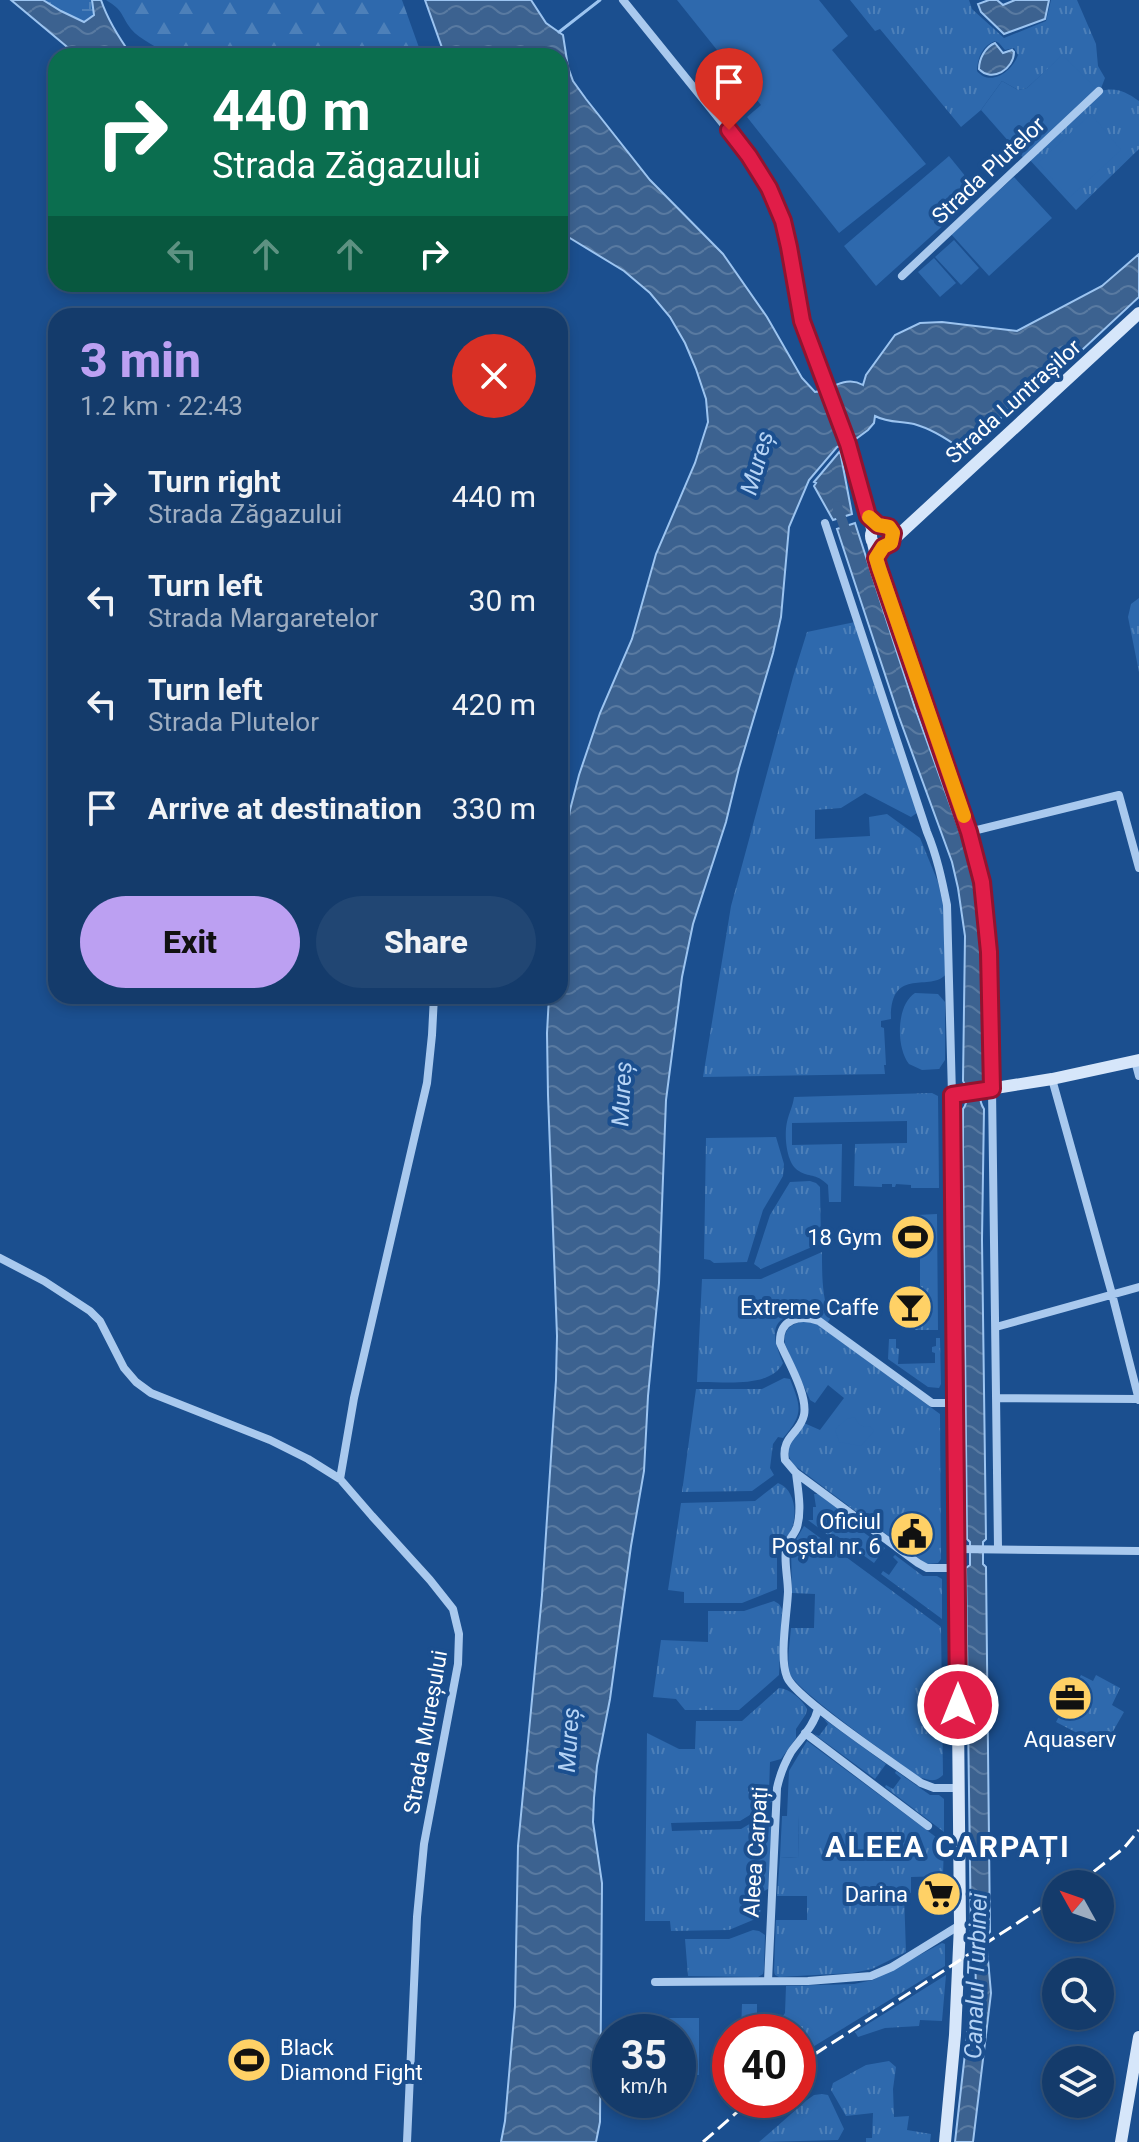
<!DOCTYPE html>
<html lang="en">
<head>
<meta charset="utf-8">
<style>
  :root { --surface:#143b6b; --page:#214673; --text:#f1f3f6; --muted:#9dadc1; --line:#33557e; --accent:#bca0f2 }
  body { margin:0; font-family:Roboto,sans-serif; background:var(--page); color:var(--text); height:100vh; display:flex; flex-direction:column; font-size:30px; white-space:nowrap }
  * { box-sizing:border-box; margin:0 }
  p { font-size:26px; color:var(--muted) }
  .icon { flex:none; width:44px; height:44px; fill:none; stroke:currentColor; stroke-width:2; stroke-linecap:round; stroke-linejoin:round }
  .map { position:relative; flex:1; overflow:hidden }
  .details { position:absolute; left:48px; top:308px; width:520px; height:696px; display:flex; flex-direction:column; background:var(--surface); border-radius:24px; box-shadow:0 4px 12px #0003,0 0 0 2px var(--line) }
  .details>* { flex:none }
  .top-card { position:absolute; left:48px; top:48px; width:520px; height:244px; border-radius:24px; box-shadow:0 4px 12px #0003,0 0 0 2px var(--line); background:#0b6e4f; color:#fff; overflow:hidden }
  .needle { width:52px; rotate:310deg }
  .tools { position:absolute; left:1042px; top:1870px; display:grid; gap:16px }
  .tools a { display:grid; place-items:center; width:72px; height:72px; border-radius:50%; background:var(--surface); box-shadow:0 4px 12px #0003,0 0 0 2px var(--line); font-size:40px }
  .speed { position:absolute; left:592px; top:2014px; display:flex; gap:16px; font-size:40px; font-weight:700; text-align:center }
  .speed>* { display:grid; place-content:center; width:104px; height:104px; border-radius:50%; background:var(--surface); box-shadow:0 4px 12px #0003,0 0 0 2px var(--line); line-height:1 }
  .speed small { font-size:20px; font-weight:400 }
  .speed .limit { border:12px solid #d22; background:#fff; color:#111 }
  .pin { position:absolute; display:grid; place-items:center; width:68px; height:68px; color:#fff; margin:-82px -34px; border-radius:50% 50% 50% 0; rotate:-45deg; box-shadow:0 0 8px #0007 }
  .pin .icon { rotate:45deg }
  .me { position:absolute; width:88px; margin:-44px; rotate:0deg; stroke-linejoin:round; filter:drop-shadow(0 0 6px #0008) }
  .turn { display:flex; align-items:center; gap:28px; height:168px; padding:0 32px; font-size:36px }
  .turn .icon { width:104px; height:104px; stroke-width:2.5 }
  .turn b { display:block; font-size:56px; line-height:68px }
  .lanes { display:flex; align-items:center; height:76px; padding:0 32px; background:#0003; justify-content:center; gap:40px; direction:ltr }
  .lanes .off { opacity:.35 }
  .round { display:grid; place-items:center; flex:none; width:84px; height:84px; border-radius:42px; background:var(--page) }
  .headline { display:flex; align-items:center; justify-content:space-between; height:136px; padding:0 32px }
  h1 { font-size:48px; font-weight:800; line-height:60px; color:var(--accent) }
  .action { display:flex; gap:16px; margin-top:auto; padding:16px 32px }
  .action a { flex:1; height:92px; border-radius:48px; background:var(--accent); color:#111; font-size:32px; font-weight:800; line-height:92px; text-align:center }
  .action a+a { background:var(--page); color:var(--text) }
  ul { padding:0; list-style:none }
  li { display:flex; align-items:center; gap:24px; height:104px; padding:0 32px }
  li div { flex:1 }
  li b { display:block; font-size:30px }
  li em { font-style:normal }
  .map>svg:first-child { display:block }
  .grass { fill:url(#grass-tufts); fill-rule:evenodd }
  .forest { fill:url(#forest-firs) }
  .wetland { fill:url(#wetland-marsh) }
  .park { fill:#2e69ad }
  .water { fill:url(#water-waves); stroke:#9cc4f0; stroke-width:2 }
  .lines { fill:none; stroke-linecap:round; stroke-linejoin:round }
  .stream { stroke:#9cc4f0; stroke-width:3 }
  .canal { stroke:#3c6290; stroke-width:10 }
  .street { stroke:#a9c9ee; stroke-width:8 }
  .secondary { stroke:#d6e6fa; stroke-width:12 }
  .rail { stroke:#fff; stroke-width:3; stroke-dasharray:14 6; stroke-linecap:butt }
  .route-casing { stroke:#92132f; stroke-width:20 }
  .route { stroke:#e11d48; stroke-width:14 }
  .slow { stroke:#f59e0b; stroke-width:14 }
  .labels { text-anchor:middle; stroke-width:8; stroke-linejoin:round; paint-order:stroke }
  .street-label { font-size:22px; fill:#fff; stroke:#1b4f8f }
  .poi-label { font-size:22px; fill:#fff; stroke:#1b4f8f; text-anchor:end }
  .water-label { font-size:24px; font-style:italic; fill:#b5d3f5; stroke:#1b4f8f }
  .district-label { font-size:30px; font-weight:bold; letter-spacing:2px; fill:#fff; stroke:#1b4f8f }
</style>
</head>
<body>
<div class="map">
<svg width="1139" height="2142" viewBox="0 0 1139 2142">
  <defs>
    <pattern id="grass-tufts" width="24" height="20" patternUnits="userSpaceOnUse" patternTransform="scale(2)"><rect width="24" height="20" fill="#2e69ad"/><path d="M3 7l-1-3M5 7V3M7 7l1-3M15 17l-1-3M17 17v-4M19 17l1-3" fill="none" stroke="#4d80b9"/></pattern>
    <pattern id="forest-firs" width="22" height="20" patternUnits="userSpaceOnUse" patternTransform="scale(2)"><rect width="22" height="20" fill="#2e69ad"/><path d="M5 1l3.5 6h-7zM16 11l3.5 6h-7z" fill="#4d80b9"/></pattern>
    <pattern id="wetland-marsh" width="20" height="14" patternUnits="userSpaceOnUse" patternTransform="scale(2)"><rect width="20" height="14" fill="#2e69ad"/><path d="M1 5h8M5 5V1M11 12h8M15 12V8" fill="none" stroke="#4d80b9"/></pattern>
    <pattern id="water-waves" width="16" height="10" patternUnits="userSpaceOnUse" patternTransform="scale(2)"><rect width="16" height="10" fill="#3c6290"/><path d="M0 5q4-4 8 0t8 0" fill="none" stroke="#597aa1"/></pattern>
  </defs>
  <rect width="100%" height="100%" fill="#1b4f8f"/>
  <path class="grass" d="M850,0H969L972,9L1004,38L1046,21L1051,0H1077L1096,44L1098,66L1105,78L1100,91C1116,87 1125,91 1139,101V149L1076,210L1028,158L1062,56L1027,88L1018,90L1002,81L981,110L961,127L880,29L875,31ZM995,41L999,43L1005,50L1014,48L1018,55C1012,72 990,87 977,71C977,58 983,45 995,41Z
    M1139,598V672L1128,617L1131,604Z
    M855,622L917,813L911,817L865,793L841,808L815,810V839L870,836L869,817L887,814L920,838L938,882L943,905L946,974C931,993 890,965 891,1019L881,1021V1027L884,1028L886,1065H884L885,1074L703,1077L731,906L793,677L807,632Z
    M915,993L938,994L945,1002V1060L939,1069L922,1070L909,1064C896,1048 896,1005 915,993Z
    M932,1093L938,1096L939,1188H911V1185L896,1184L895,1187H892V1184H882V1187L854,1186L855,1144L907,1143V1121L792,1123V1145L842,1144L841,1202H829L828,1185C815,1172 809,1178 799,1171C786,1164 784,1135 787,1122C789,1113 793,1106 794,1097Z
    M776,1137L784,1164L783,1176L763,1210L747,1262L714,1263L710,1260L704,1259L706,1138Z
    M810,1181L816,1183L820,1187L821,1243L761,1269L754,1264L770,1215L790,1182Z
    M937,1214L938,1330H915L916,1294L920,1293V1224H917V1215Z
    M822,1252C822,1276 822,1296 830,1319L828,1322C822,1320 817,1316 810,1315C804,1313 797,1314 791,1316C766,1321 776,1346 783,1363C770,1389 722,1381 697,1382L702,1279H761Z
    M804,1321L817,1324L940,1414L941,1559L938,1563L928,1564L922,1561L794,1465C781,1449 794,1438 804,1423L820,1430L844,1398L828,1385L815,1403L810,1400L785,1344C783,1329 791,1324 804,1321Z
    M936,1338H940L941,1384L939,1388L928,1387L888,1359L889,1339H896V1348L899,1349L898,1364L935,1363V1353L932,1352V1347L936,1346Z
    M784,1378L790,1379C801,1407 804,1414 783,1438L778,1437L773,1444L770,1468L774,1475L752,1491L682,1492L696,1389H762Z
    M778,1483C795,1489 798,1515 791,1530C788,1537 784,1540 777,1544V1589L742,1603H684V1592L668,1590L681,1503L755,1501Z
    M814,1494H818L848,1516V1521L885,1548L874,1563L837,1536L832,1538L808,1520H813V1507H816Z
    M804,1526L941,1627L943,1775C935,1783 929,1780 919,1777C899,1762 793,1689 789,1672C787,1658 790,1641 791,1628H814L815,1594L792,1593L791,1548Z
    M895,1555L923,1576H937L942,1579V1619L881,1574L883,1571L889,1575L898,1562L893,1557Z
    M774,1601L779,1604L782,1609L779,1675L739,1710H685L676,1699L653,1697L661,1640L708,1642V1611H744Z
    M1081,1675L1093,1681L1096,1675L1120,1688L1112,1705L1124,1712L1104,1747L1056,1722Z
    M779,1688C790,1689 802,1699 807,1709L806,1714L796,1729V1738L781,1759L770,1762L769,1791L773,1793V1801L740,1821L671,1823L672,1831L741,1829L763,1816H769L772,1820L768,1889L762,1892L760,1917L729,1930L671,1931L670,1921H645L647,1733L679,1749H695L696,1721H742Z
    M824,1719L886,1764L875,1779L814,1734L819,1736L828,1724Z
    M807,1741L944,1843L943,1876L911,1877V1893L904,1894L906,1952L872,1969L852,1973L779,1977L775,1975L774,1970L776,1920H807V1896H777L780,1857L798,1858L799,1816H787L789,1771Z
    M896,1771L930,1795H939L944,1799V1832L885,1787L886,1785L893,1789L901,1778L895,1773Z
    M753,1930L759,1931L765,1935L764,1969L763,1974L758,1977L688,1976L685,1939H729Z
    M942,1943L945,1944V1966L798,2056V2032H772L785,2013L786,1986L854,1984L873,1980Z
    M946,1975L942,2021L920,2020L919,2026L885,2028L858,2037L855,2032Z
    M742,2004H757V2032H741Z
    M889,2061L896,2067L893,2089L894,2117L909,2116L907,2130L931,2134L930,2142H866V2138H872L873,2113L846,2116L831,2090L833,2083L866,2065Z
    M822,2094L828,2095L844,2129L838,2140L759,2142L807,2100L814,2095Z"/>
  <path class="forest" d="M106,0H402L422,56H168C158,46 140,40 131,29C120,14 124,11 106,0Z"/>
  <path class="wetland" d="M43,0H92L94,15L84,22L61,11Z"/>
  <path class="park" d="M677,0H819L848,36L832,50L926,164L839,233L747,117L761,105Z
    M1062,55L1099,91L1026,161L981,110L1002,81L1018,90L1027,88Z
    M1091,114L1121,150L1069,198L1038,163Z
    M949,156L979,193L876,286L844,246Z
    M1014,177L1052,218L989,276L951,234Z
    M954,240L979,268L961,285L935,257Z
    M934,258L956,283L940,297L918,272Z
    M855,1417C858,1426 862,1427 870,1426L874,1431L861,1446L839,1442L835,1429L847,1419Z
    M782,1816H799L798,1858L780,1857Z
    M663,2018H699V2075H678V2032H663Z"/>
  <path class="water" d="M11,0H43L61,11L84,22L94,15L92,0H101C108,21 119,38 132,56H78Z
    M425,0H531L546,23L563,35L568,67L573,81L586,99L650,180L723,254L767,317L802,378L815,392C832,390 845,375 863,385L866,375L895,335L920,323L942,322L1017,331L1102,286L1139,254V297L1052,378L961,449C946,438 932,429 914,424C900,421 888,423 875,416L874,423L868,430L853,441L837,447L809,480L789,527L781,617L773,653L739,768L726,822L693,924L682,977L666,1100L659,1283L648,1396L644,1471L631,1546L610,1699L597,1766L594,1798L593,1822L602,1883L600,2122L596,2142H501L505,2121L515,2006L518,1846L542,1595L556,1380L557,1336L548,1095L547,1033L549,996H560V873L570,810L579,775L600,713L632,639L656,554L695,463L708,422L706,399L696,369L685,343L670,317L650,293L624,271L560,232V56H445Z
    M989,0H997L1003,5L1015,0H1049L1045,19L1004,34L981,12L978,4Z
    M995,43L1003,53L1012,50L1014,52C1014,69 992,83 979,69C979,59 985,47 995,43Z
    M840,451L852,514L833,520L814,486L816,483L814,482Z
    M855,523L915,708L970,860L976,884L980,911L982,958L984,1080C978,1086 979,1102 984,1109L982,1240L986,1539L983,1542V1564L986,1567L990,1932L986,1937L991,1993L973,2142H955L971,2000L976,1994L975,1944L971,1940L966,1568L970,1565V1542L967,1539L963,1150V1109C968,1103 968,1088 963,1081L965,936L958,888L952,862L899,717L837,529Z"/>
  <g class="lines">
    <path class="stream" d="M559,32L600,0"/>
    <path class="canal" d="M837,506L849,540"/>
    <path class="street" d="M623,0L749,156L769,188L783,221L792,261L802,321L816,362L848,444L871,533
      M902,276L1099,91
      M825,523L927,832C937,856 942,880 947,905L952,1095
      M969,832L1119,795L1139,868
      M1135,1061L1139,1076
      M1052,1079L1112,1294L1139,1400
      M992,1089L998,1548
      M0,1258L44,1281L90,1311L100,1321L124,1368L136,1382L151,1393L270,1440L308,1459L340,1479L372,1516L430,1580L453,1609L459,1634L458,1664L424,1844L417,1917L407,2142
      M996,1327L1139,1287
      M996,1398L1138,1399
      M956,1403H932L819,1321C800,1314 779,1319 780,1343C788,1362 808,1395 804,1415C800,1434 781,1436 785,1460L796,1473L918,1563L927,1568H957
      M796,1473C798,1490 802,1510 797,1527C794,1536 787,1540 786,1549C784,1563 788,1578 788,1592C787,1615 779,1658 787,1677C795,1698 898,1766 921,1783L934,1788H959
      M340,1479L354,1398L427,1083L432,1035L434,996
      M957,1549L1139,1551
      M805,1733L928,1826
      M768,1981L777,1788C780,1774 784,1764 791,1752C801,1738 814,1726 818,1709
      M655,1982L808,1981L871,1976L892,1967L960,1925"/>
    <path class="secondary" d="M871 536a11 11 0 1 1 22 0a11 11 0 1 1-22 0Z
      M893,540L1139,313
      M873,543L879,568L977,859C994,935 987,1012 992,1089
      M945,2142L955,2035L960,1925L952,1095L1052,1079L1139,1060
      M1121,2142L1139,2037"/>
    <path class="rail" d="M1078,1884L1124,1848L1139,1830
      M798,2065L1056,1898
      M703,2142L751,2100"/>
  </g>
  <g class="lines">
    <g class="route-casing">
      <path id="route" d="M729,130L749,156L769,188L783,221L789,247L802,321L848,444L868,516L878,525L889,527L893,533L891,543L883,547L876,558L879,568L969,832L982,882L989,952L992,1089L952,1095L958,1705"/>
    </g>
    <use href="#route" class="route"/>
    <path class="slow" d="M869,517L878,525L889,527L893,533L891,543L883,547L876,558L879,568L964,816"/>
  </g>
  <defs>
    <g id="stadium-disc" transform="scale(2.3)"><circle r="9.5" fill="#ffd166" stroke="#1b4f8f"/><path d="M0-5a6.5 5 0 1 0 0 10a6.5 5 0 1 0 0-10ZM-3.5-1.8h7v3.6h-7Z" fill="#111"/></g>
    <g id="bar-disc" transform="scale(2.3)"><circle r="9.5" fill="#ffd166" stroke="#1b4f8f"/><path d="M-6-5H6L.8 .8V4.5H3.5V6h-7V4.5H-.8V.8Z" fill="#111"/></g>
    <g id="civic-disc" transform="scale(2.3)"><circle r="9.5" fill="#ffd166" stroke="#1b4f8f"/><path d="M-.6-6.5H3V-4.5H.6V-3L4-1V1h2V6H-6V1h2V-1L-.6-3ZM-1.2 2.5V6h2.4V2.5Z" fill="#111"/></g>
    <g id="office-disc" transform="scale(2.3)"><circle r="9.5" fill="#ffd166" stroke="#1b4f8f"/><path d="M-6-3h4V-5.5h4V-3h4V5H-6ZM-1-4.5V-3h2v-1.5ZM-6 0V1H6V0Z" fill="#111"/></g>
    <g id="supermarket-disc" transform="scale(2.3)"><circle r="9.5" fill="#ffd166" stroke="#1b4f8f"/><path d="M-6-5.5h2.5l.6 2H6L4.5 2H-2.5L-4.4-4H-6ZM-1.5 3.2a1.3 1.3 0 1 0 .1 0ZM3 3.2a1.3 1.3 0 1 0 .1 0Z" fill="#111"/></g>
  </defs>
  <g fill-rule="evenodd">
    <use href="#stadium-disc" x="913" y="1237"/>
    <use href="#bar-disc" x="910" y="1307"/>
    <use href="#civic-disc" x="912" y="1534"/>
    <use href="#office-disc" x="1070" y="1698"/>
    <use href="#supermarket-disc" x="939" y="1894"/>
    <use href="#stadium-disc" x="249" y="2060"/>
  </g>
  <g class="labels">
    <g class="street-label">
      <text transform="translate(988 170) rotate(-43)" y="8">Strada Plutelor</text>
      <text transform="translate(1013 401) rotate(-42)" y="8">Strada Luntrașilor</text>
      <text transform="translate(425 1732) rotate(-80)" y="8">Strada Mureșului</text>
      <text transform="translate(755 1852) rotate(-86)" y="8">Aleea Carpați</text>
    </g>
    <g class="poi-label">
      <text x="882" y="1245">18 Gym</text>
      <text x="879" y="1315">Extreme Caffe</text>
      <text x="881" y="1529">Oficiul<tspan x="881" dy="25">Poștal nr. 6</tspan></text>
      <text x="1070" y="1747" text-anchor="middle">Aquaserv</text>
      <text x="908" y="1902">Darina</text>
      <text x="280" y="2055" text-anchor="start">Black<tspan x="280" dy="25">Diamond Fight</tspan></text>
    </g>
    <g class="water-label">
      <text transform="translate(757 463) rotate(-74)" y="8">Mureș</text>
      <text transform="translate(622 1094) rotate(-87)" y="8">Mureș</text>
      <text transform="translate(569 1740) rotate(-86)" y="8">Mureș</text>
      <text transform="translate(976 1976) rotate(-88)" y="8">Canalul Turbinei</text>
    </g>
    <g class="district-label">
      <text x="948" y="1857">ALEEA CARPAȚI</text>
    </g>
  </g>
</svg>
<div class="tools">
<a><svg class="needle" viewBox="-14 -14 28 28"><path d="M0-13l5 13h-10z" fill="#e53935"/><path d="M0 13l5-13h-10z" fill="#9dadc1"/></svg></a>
<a><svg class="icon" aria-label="search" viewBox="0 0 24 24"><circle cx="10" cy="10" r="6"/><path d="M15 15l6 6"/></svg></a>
<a><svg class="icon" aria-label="layers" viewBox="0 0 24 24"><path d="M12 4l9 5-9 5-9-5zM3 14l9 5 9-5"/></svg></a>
</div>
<div class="speed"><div>35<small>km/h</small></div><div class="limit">40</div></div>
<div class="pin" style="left:729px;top:130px;background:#d93025"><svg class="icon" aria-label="arrive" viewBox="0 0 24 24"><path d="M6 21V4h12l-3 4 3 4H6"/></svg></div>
<svg class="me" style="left:958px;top:1705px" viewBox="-20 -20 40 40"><circle r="17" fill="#e11d48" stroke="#fff" stroke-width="3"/><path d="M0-11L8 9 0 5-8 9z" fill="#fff"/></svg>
<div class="top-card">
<div class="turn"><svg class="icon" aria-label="right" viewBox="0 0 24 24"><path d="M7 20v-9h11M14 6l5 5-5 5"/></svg><div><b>440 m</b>Strada Zăgazului</div></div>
<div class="lanes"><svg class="icon off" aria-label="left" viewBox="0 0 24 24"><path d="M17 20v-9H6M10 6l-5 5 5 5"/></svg><svg class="icon off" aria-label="ahead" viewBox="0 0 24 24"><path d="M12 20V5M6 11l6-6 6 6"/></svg><svg class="icon off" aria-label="ahead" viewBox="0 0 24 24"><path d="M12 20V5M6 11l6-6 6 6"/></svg><svg class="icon" aria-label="right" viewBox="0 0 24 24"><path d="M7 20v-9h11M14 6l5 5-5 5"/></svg></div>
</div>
<section class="details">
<div class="headline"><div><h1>3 min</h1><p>1.2 km · 22:43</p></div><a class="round" style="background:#d93025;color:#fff"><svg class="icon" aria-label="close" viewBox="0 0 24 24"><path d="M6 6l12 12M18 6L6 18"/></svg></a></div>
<ul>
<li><svg class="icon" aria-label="right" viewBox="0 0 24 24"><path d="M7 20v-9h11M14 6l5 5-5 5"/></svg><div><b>Turn right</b><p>Strada Zăgazului</p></div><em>440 m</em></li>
<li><svg class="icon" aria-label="left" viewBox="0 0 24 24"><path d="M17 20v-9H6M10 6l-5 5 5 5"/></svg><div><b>Turn left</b><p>Strada Margaretelor</p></div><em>30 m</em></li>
<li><svg class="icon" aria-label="left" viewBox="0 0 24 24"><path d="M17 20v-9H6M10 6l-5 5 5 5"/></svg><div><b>Turn left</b><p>Strada Plutelor</p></div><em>420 m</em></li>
<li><svg class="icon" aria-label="arrive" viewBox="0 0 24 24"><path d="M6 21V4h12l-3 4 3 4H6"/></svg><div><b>Arrive at destination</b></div><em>330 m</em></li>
</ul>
<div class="action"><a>Exit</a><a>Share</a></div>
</section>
</div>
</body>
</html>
